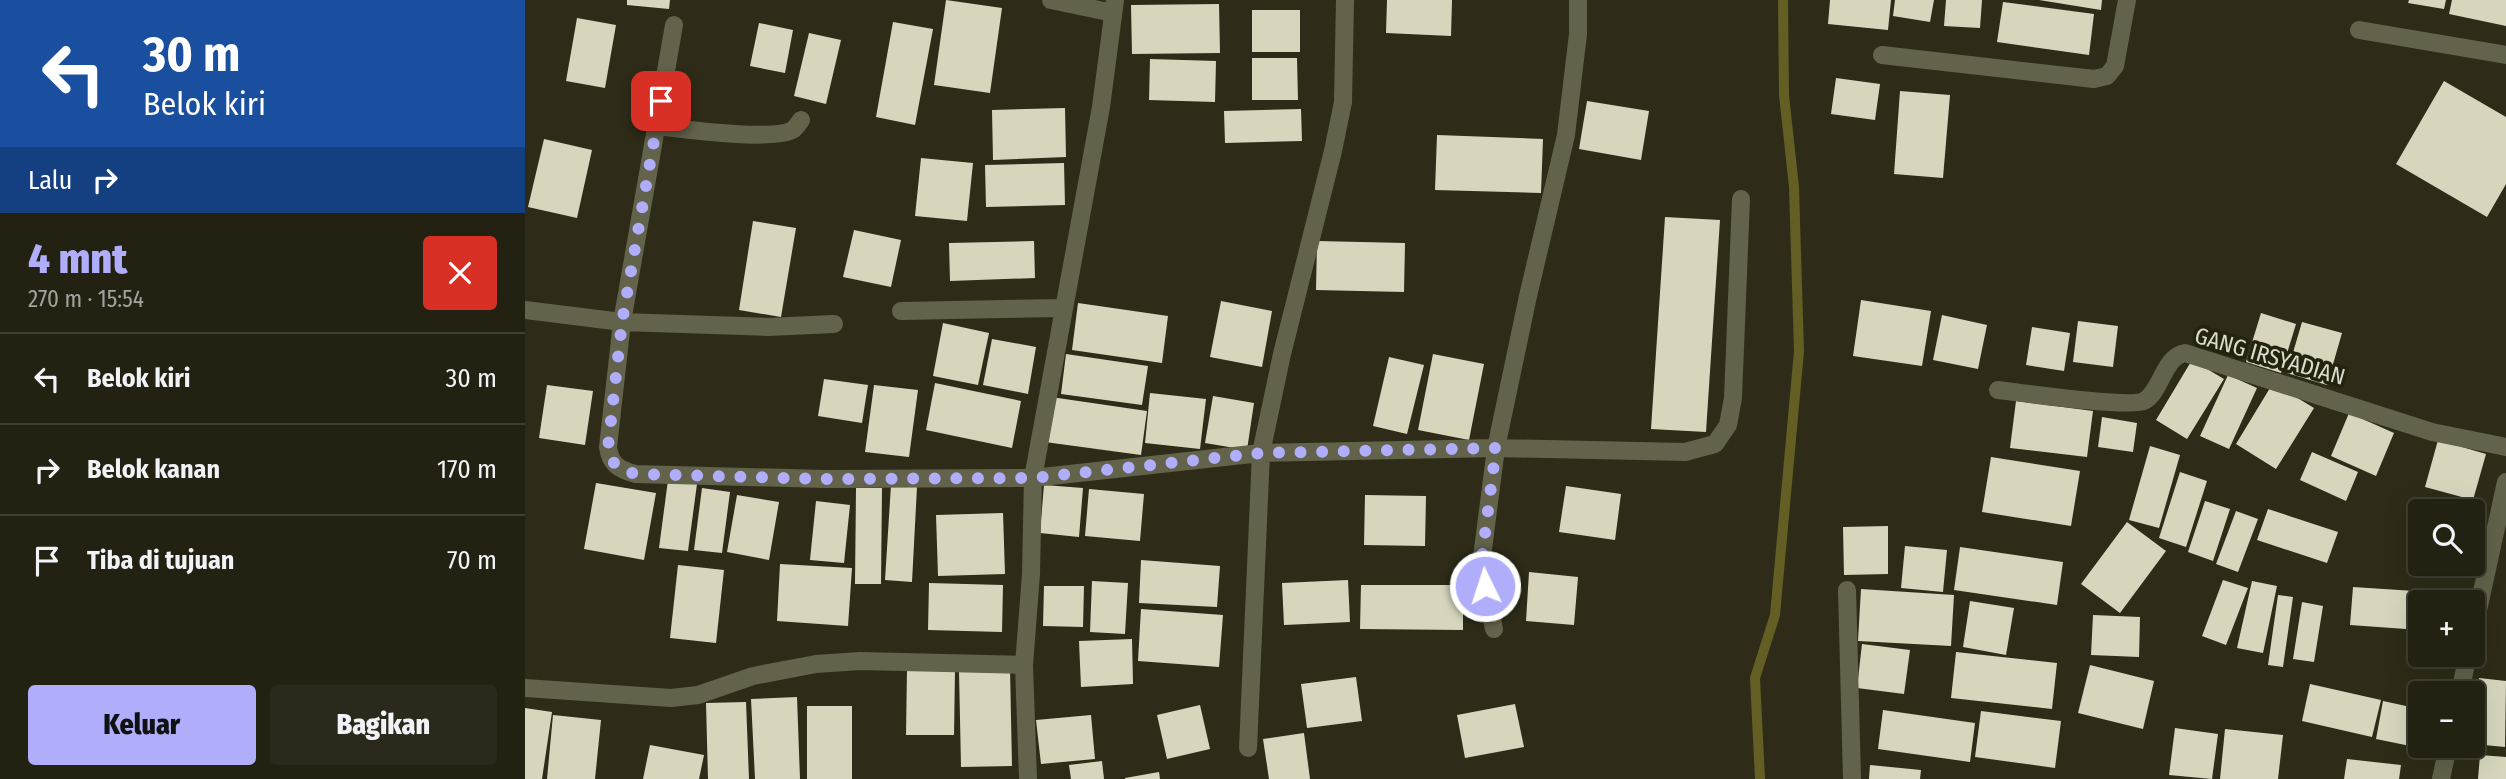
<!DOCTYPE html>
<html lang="id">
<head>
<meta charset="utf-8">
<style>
  :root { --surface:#222112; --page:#2a291b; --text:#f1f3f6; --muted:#a2a39f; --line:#3f3e32; --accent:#b0aefa }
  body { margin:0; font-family:"Fira Sans Condensed",sans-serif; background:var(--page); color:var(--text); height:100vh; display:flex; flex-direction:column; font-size:26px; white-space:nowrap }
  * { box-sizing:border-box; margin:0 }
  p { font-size:23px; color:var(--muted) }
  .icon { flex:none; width:38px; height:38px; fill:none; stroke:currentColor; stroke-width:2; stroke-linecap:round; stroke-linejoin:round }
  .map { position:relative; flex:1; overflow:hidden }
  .side { display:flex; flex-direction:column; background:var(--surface); width:525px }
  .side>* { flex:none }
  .hud { background:#1a4fa0; color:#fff; overflow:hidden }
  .tools { position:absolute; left:1883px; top:499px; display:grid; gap:14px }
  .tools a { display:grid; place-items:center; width:77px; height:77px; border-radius:7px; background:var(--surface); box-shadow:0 7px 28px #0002,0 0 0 2px var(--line); font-size:35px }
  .pin { position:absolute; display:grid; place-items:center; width:60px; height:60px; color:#fff; margin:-30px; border-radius:14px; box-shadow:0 4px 10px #0006 }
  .me { position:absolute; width:77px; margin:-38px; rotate:356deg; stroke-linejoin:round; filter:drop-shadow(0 0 5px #0008) }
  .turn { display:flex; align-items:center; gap:24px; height:147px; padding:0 28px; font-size:32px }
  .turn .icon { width:91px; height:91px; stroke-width:2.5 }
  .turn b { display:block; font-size:49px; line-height:60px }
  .then { display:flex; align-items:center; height:66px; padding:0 28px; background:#0003; gap:14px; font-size:26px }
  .round { display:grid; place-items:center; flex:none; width:74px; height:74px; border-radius:7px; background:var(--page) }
  .headline { display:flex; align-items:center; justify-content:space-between; height:119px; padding:0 28px }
  h1 { font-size:42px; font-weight:800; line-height:52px; color:var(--accent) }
  .button { display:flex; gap:14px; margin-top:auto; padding:14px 28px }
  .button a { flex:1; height:80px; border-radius:7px; background:var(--accent); color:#111; font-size:28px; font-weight:800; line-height:80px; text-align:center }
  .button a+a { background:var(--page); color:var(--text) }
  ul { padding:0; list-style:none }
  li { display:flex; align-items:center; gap:21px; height:91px; padding:0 28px; border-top:2px solid var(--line) }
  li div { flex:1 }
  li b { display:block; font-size:26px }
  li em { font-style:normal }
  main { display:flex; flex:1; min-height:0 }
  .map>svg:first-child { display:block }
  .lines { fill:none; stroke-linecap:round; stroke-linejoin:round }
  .stream { stroke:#635e24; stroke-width:10 }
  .building { fill:#d7d6bd }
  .minor { stroke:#63624a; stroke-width:18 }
  .tertiary { stroke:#63624a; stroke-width:18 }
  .route { stroke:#b0aefa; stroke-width:12; stroke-dasharray:0 21.6 }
  .labels { text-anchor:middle; stroke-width:7; stroke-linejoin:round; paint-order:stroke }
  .street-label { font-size:23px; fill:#dadacd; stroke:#24230e }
</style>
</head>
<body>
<main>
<section class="side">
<div class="hud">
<div class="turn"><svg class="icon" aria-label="left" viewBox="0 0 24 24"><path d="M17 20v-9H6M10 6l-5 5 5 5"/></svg><div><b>30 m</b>Belok kiri</div></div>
<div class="then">Lalu<svg class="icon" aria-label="right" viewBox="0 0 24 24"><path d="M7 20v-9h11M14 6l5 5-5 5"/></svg></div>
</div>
<div class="headline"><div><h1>4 mnt</h1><p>270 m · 15:54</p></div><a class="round" style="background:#d93025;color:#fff"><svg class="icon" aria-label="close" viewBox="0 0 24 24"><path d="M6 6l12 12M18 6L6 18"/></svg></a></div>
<ul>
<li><svg class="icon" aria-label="left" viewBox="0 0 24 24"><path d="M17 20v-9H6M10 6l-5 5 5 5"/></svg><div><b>Belok kiri</b></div><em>30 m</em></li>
<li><svg class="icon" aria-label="right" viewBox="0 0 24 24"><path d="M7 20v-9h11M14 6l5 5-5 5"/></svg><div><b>Belok kanan</b></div><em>170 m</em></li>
<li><svg class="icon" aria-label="arrive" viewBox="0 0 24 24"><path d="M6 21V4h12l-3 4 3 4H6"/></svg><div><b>Tiba di tujuan</b></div><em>70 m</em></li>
</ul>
<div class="button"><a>Keluar</a><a>Bagikan</a></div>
</section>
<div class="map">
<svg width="1981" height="779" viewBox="0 0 1981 779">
  <rect width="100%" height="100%" fill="#2e2c18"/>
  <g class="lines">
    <path class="stream" d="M1235,779L1230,678L1250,615L1274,351L1269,187L1259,95L1258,0"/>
  </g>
  <path class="building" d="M102,0H145L144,9L102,5Z
    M421,0L477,8L465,93L409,85Z
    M862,0H927L926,36L861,33Z
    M1305,0H1366L1363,30L1303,24Z
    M1370,0H1409L1405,22L1368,16Z
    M1421,0H1457L1455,28L1419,26Z
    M1514,0H1577L1576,10Z
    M1884,0H1921L1919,9L1883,3Z
    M1927,0H1981V26L1924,14Z
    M1478,2L1569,14L1564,55L1472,42Z
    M694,4L695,53L607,54L606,5Z
    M727,10H775V52H727Z
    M52,18L91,25L80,88L41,81Z
    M368,22L408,29L390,125L351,117Z
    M234,23L268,30L260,73L225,66Z
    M284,33L316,40L301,104L269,96Z
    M727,58H772L773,100H727Z
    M625,59L691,61L690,102L624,100Z
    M1311,78L1355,84L1350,120L1306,114Z
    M1919,81L1981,117V184L1962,217L1871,164Z
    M1375,91L1425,95L1418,178L1369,174Z
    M1062,101L1124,111L1116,160L1054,149Z
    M540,108L541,157L468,160L467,110Z
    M776,109L777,141L700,143L699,111Z
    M912,135L1018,139L1016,193L910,190Z
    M19,139L67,150L52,218L3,207Z
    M396,158L448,163L442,221L390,216Z
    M539,163L540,205L461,207L460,165Z
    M1140,217L1195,220L1181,432L1126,429Z
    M228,221L271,228L256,317L214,310Z
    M329,230L376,240L366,287L318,277Z
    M509,241L510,278L425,281L424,243Z
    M792,241L880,243L879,292L791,290Z
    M1336,300L1406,311L1397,366L1328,356Z
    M696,301L747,311L737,367L685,357Z
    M553,303L643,316L637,363L547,350Z
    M1736,313L1771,324L1756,373L1721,362Z
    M1417,315L1462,325L1453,369L1408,360Z
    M1553,321L1593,326L1588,367L1548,362Z
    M1777,322L1817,333L1802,385L1762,373Z
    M418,323L464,333L453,385L408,376Z
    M1507,327L1545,333L1539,371L1501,365Z
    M467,339L511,347L503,394L458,385Z
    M541,354L623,366L617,405L536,394Z
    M908,354L959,364L944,440L893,430Z
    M864,357L899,365L882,434L848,426Z
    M1667,360L1699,379L1662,439L1631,420Z
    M1703,375L1732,388L1704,449L1675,436Z
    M299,379L343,385L337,423L293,416Z
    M410,383L496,401L487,448L401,430Z
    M1748,383L1789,408L1751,469L1711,444Z
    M22,385L68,391L60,445L14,438Z
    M349,385L393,390L384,457L340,452Z
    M625,393L681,399L675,449L620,443Z
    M688,396L729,403L722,450L680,443Z
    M526,397L622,411L616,455L520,442Z
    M1491,401L1568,411L1562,457L1485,448Z
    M1824,413L1869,433L1851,476L1806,456Z
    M1577,417L1612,423L1608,452L1573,447Z
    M1913,440L1961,454L1948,500L1900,487Z
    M1625,446L1655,455L1634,528L1604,520Z
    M1787,452L1833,472L1821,501L1775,480Z
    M1466,457L1555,471L1546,526L1457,512Z
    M1655,472L1682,481L1661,547L1634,538Z
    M143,480L172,484L163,551L134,548Z
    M71,483L131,493L119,560L59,549Z
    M366,485L392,487L387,582L360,580Z
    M519,485L558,488L554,537L515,533Z
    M1041,486L1096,494L1090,540L1034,532Z
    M177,488L205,492L197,553L169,550Z
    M331,488H357L356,584H330Z
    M564,489L619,494L615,541L560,536Z
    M212,495L254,502L244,560L202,552Z
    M840,495L901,496L900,546L839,545Z
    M291,501L325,505L319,563L285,560Z
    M1680,501L1705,509L1688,561L1663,552Z
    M1743,509L1813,532L1802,563L1732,540Z
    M1711,511L1733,519L1713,572L1691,564Z
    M478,513L480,574L413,576L411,515Z
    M1602,522L1641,551L1595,613L1556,584Z
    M1363,526V574L1319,575L1318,527Z
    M1380,546L1422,550L1418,592L1376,588Z
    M1435,547L1538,562L1532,605L1429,590Z
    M616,560L695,566L692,607L614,603Z
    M255,564L327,568L323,626L252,621Z
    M153,565L199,570L191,643L145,638Z
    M1004,572L1053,577L1049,625L1001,621Z
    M823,580L825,622L759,625L757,583Z
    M1698,580L1723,588L1701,645L1677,636Z
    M567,581L603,583L600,634L565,632Z
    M1727,581L1752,586L1738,653L1712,648Z
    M404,583L478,585L477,632L403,630Z
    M836,585H938V630L835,629Z
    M519,586H559L558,627L518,626Z
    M1828,587L1905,592L1904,602H1895V630L1825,625Z
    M1336,589L1429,595L1426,646L1333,641Z
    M1753,595L1768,597L1758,667L1743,665Z
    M1445,601L1489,608L1481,655L1438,647Z
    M1777,602L1798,606L1789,662L1768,659Z
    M616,609L698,615L694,667L613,661Z
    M1568,615L1615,617L1614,657L1566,655Z
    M607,639L608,684L556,687L554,641Z
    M1337,644L1385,650L1379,694L1332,688Z
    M1431,652L1532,663L1527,709L1426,698Z
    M1565,665L1629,681L1618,729L1553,713Z
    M382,669L430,670L429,735H381Z
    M485,669L487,766L436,767L434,671Z
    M831,677L837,721L782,728L776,684Z
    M1954,678L1981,681L1980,747L1948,744Z
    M1785,684L1856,700L1847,737L1777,721Z
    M272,697L275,779H230L226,699Z
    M1858,701L1895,709V746H1901L1900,749L1851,739Z
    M221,702L224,779H183L181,703Z
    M990,704L999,747L940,758L932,715Z
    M675,705L685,749L642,759L632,715Z
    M282,706H327V779H282Z
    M0,708L27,712L17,779H0Z
    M1358,710L1450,723L1445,762L1353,749Z
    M1456,711L1536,721L1530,768L1450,757Z
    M28,715L76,720L70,779H22Z
    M566,715L570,759L516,764L511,720Z
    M1650,728L1693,734L1687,779L1644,775Z
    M1700,729L1758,735L1753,779H1695Z
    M779,733L785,779H744L738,739Z
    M125,745L179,755L174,779H118Z
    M1955,755L1981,757V779H1953Z
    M1822,759L1876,765L1874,779H1819Z
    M577,761L579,779H546L544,765Z
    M1345,765L1396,770L1395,779H1344Z
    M634,772L635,779H600V778Z"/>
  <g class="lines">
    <path class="minor" d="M526,0L588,13
      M149,25L97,322L83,447C85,464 94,470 111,474L300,479L508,478L736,453L971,448L1160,452L1190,444L1203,425L1208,398L1216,199
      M1834,30L1981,55
      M1357,55L1569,79L1582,76L1590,66L1602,0
      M131,126C157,129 251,142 269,129C272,126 274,123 276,120
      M0,310L97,322L243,327L309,324
      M376,311L538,308
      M1473,390C1496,393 1605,408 1619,401C1637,391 1638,357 1660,353L1907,432L1981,447
      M1322,590L1327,779
      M969,629L956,565L971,448L1003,296L1041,135L1053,34V0
      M0,688L146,698L173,695L228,676L291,664L335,661L499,665
      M723,748L736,453L757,354L808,151L818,102L820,0
      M503,779L499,665L506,574L508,478L576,107L590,0"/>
    <path class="tertiary" d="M1948,633L1981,482
      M1935,693L1943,654
      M1916,779L1923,746"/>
  </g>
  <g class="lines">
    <path class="route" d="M136,101L97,322L83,447C85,464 94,470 111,474L300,479L508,478L736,453L971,448L956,565L960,586"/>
  </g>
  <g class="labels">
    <g class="street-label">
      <text transform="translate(1745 356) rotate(16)" y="8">GANG IRSYADIAN</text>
    </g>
  </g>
</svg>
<div class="tools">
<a><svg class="icon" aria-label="search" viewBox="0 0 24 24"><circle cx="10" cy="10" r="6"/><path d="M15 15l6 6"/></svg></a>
<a>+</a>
<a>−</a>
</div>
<div class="pin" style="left:136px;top:101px;background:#d93025"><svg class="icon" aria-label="arrive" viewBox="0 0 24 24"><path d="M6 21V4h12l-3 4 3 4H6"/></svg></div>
<svg class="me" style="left:960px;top:586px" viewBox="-20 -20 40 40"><circle r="17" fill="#b0aefa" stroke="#fff" stroke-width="3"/><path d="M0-11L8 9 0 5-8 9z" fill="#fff"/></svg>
</div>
</main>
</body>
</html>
